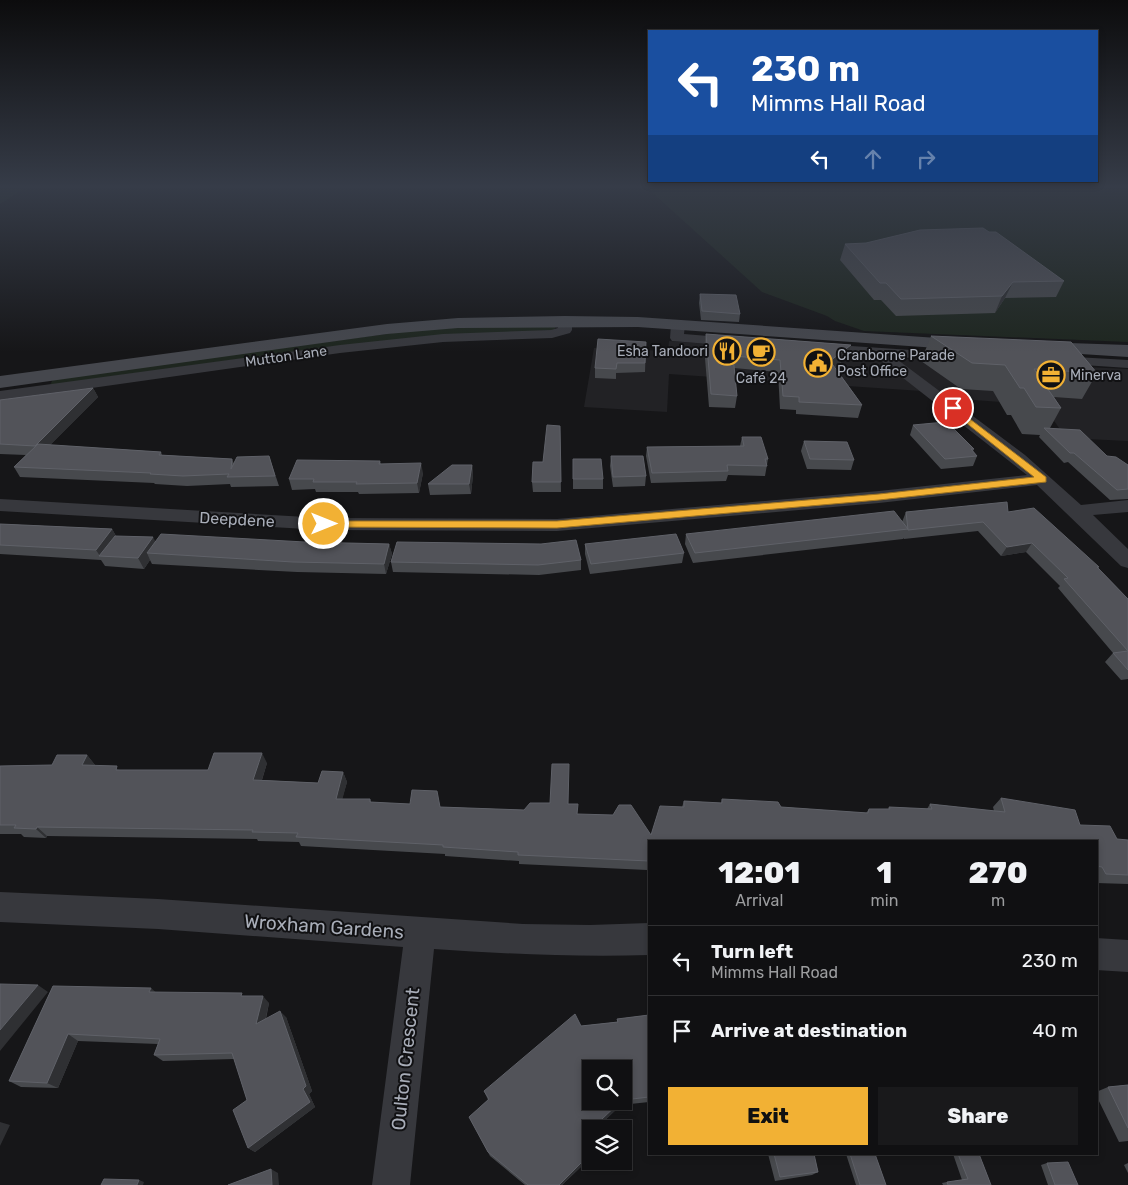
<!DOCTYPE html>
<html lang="en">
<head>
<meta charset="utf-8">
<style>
  :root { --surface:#101012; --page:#19191b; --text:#f1f3f6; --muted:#9c9d9f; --line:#303032; --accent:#f2b134 }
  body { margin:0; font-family:Rubik,sans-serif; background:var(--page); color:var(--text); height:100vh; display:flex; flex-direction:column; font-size:19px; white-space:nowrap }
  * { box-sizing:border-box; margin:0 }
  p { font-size:16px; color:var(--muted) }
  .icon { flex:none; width:28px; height:28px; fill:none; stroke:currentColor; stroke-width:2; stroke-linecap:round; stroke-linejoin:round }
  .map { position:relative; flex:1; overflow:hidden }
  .sheet { position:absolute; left:648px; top:840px; width:450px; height:315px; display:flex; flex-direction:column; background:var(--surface); border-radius:0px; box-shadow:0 2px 8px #0003,0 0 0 1px var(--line) }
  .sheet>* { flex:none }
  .hud { position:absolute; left:648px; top:30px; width:450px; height:152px; border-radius:0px; box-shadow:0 2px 8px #0003,0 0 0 1px var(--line); background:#1a4fa0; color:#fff; overflow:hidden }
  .buttons { position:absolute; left:582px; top:1060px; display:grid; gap:10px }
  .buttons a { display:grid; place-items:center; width:50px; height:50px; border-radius:0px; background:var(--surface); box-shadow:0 2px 8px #0003,0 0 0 1px var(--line); font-size:25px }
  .pin { position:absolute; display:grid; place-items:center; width:42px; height:42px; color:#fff; margin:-21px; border:2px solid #fff; border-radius:50%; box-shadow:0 1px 5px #0007 }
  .me { position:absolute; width:55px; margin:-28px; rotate:90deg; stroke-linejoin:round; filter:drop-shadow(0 0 4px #0008) }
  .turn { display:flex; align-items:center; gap:18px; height:105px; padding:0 20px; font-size:22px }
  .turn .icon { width:65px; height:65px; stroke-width:2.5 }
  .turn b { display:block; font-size:35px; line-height:42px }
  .lanes { display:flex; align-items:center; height:48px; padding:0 20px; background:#0003; justify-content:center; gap:25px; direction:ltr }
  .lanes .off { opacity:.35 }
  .eta { display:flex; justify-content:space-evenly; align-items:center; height:85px; text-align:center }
  .eta b { font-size:30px; font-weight:800; line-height:35px }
  .action { display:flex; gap:10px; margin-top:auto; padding:10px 20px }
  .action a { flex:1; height:58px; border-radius:0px; background:var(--accent); color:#111; font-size:20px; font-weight:800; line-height:58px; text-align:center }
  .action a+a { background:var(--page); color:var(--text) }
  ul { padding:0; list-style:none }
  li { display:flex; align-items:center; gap:15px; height:70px; padding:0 20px; border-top:1px solid var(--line) }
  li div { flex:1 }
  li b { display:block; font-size:19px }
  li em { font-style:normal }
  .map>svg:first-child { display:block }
  .built { fill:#222225 }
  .green { fill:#1e261f }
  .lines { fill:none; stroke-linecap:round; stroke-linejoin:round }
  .street { fill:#37383d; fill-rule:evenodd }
  .secondary { fill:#45474d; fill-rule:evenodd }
  .wall { fill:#47494d; fill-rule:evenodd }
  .shaded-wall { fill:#2f3033 }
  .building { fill:#525359; stroke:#5f6168 }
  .route { fill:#f2b134; stroke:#9d7322 }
  .labels { text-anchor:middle; stroke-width:4; stroke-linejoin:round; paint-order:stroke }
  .far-poi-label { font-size:14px; fill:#a8adb8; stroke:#111113; text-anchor:start }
  .far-street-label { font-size:14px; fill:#a8adb8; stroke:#111113 }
  .street-label { font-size:16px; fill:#a8adb8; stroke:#111113 }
  .near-street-label { font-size:19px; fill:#a8adb8; stroke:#111113 }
</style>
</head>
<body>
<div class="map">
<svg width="1128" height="1185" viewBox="0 0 1128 1185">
  <rect width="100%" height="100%" fill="#161618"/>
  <path class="built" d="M669,341L914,359L1128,369V441L1066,438L1043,405L974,400L966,394L669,374L667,412L584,407L594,348L668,351Z"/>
  <path class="green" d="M0,186H36L22,190L0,204Z
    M645,186H1121L1128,190V342L864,331L835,321L827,316L762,292Z
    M555,326V329L552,330L327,347L50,385L53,379L408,331L463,327Z"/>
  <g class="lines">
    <path class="street" d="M565,317L572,321V330L570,333L552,338L443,342L340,353L0,401V391L340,345L443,334L551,330L558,328V321Z
      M678,321L685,325L684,334L733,338L740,342L733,346L672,341L670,338L671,325Z
      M821,344L957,353L959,356L957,359L952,360L894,357L1025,455L1081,505L1128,500V512L1093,515L1128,549V568L1121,566L1037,485L879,503L557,531L324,530L0,511V499L324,518L557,519L879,491L1027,475L875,356L816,351L814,348L816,345Z
      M1058,356L1128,360V368L1053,363L1051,360L1053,357Z
      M0,892L158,899L523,924L590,925L649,923V955C577,957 506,954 434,949L410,1185H372L403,947L158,929L0,922Z
      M1096,938L1128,940V972L1096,970Z"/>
    <path class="secondary" d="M565,316L638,317L966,340L972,341L975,345L972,349L966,350L638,327L458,328L387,334L0,388V376L387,324L458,318Z
      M1039,342L1128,345V357L1033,351L1030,347L1033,343Z"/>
  </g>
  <path class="wall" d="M845,244L1064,281L1056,297L1005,298L995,313L896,316L881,300H874L840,260Z
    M700,294L740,314L739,322L701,320L699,303Z
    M706,334L851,345L848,357L835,367L862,405L858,418L796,414V410L780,409L778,372L734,368L737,396L735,408L709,407L704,346Z
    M931,336L1097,373L1082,399L1054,397L1061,408L1050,428L1107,456L1128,465V499L1110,500L1068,462L1064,463L1039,437L1040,435L1022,434L1011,415H1007L993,391L961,389L921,361Z
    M646,342L645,372L616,373V379L595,378V368Z
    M93,388L98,397L50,445L161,452L162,455L232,459L234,464L269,456L279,486L231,487L230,484L187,486L155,484L154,483L20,477L14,467L26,455L0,454V400Z
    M913,425L951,428L974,449L973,451L977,456L973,466L941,469L910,435Z
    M560,426L561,492H533L532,482L543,462Z
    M742,437L768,459L765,476L728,475L726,481L651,483L646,456L647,447L740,446Z
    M804,441L854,460L851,470L807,469L801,451Z
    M611,456L646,476L645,486L613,487L610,466Z
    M573,459L603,479V489H573Z
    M380,461L381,464L423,473L419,493L359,494L358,492H316L315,489L292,490L289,479Z
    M472,465L473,475L471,494L430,495L428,484Z
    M906,512H1008L1099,567L1098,568L1128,599V679L1121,680L1105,662L1113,653L1058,588L1060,586L1026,552L1001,556L978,531L904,539V538L903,539L693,563L685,544L686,534L902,522Z
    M0,524L112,529L116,536L155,541L305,542L389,544L392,554L386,574L297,572L152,564L150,560L144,569L105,566L101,560L0,554Z
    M585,544L684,553L682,563L590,574L585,554Z
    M581,560V570L539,575L393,572L391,562Z
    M87,755L95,765V766L120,770H208L267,763L262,780L318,783L343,772L347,782L342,799H370L371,802L440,807L524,810L568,804L577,814L651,835L682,807L684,801L721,803L722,799L781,807L866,813L869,809H888L889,807L927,809L930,804L994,811L993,807L1001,798L1117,839L1128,840V884L1096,883V841H649V867H648L647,870L519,864V861L445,856V854L301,846L299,842L258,841L257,839L47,836L46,838L24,837L21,834H0V766L52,765Z
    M53,986L155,992L245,996L269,1003L266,1019L286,1017L312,1091L309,1094L315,1107L255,1152L248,1148L247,1100L234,1059L163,1061L154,1055L158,1044L78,1041L58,1088L21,1087L9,1081Z
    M649,1015V1102L621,1105L603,1122L591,1161L588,1166L586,1162L562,1185H525L490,1156L469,1117L488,1100L484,1091L581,1026L617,1022V1019ZM624,1069V1101H591Z
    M1128,1085V1141L1119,1142L1096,1095V1092L1108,1087Z
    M768,1154H814L818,1172L812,1175L775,1181Z
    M846,1154H875L886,1185H856Z
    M953,1154H979L991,1185H943L942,1183L947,1182L962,1180Z
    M1047,1163L1078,1185H1048L1041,1165Z
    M1128,1163V1173L1124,1165Z"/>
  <path class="shaded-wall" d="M1013,282L1005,298L995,313L1002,296Z
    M851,345L848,357L827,373L830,361Z
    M93,388L98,397L40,455L35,446Z
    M421,463L423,473L419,493L417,483Z
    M472,465L473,475L471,494L469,484Z
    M112,529L118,540L100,556L96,550Z
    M153,537L159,548L147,553L150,560L144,569L138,558Z
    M1032,543L1026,552L1001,556L1007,547Z
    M389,544L392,554L386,574L384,564Z
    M262,753L267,763L259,789L253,780Z
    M87,755L95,765L90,775L82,765Z
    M343,772L347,782L340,808L336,799Z
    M37,827L47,836L46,838L36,829Z
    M38,985L48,992L0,1051V1030Z
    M151,988L159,995L149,992Z
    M263,996L269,1003L263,1030L256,1024Z
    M280,1011L286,1017L312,1091L309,1094L315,1107L255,1152L248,1148L303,1089Z
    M68,1034L78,1041L58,1088L47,1083Z
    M621,1101H622L621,1105L600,1125L601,1120Z
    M0,1122L10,1125L0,1146Z
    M586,1158V1162L562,1185H559Z
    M591,1159V1161H593L588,1166L589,1162Z
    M271,1169L278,1173L279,1185H272Z
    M139,1180L144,1182L143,1185H137Z"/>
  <path class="building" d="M983,228L989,232H996L1064,281L1013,282L1002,296L901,299L886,283H880L845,244L866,243L920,230Z
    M700,294L736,295L740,314L702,311Z
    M706,334L851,345L830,361L862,405L799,402V397L783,396L780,360L733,356L737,396L711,394Z
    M931,336L1071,342L1097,373L1034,369L1061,408L1036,407L1024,388H1020L1005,365L972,363Z
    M598,339L646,342L645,363H617L616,369L595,368Z
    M93,388L35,446L0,444V400Z
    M945,422L951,428H953L974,449H971L977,456L945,459L913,425Z
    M547,425L560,426L561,482H532L533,462H543Z
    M1044,428L1080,430L1107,456L1116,457L1128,465V489L1117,490L1074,453H1070Z
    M742,437H761L768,459H765L767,466L727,465L728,471L652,473L647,447L744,446Z
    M804,441L847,442L854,460L810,459Z
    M38,444L161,452L159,455L232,459L231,469L237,457L269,456L275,476L227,477L229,474L183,476L150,474L151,473L14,467Z
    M611,456H643L646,476L613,477Z
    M573,459H601L603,479H573Z
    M297,460L380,461L379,464L421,463L417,483L356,484L357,482H313L314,479H289Z
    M452,465H472L469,484H428Z
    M1007,502L1008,512L1034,508L1099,567H1097L1128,599V670L1113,653L1128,651L1064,579L1068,578L1032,543L1007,547L983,522L908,530L906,512Z
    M894,511L908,529L695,553L686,534Z
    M0,524L112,529L96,550L0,545Z
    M161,534L305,542L389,544L384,564L293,562L147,553Z
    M676,534L684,553L591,564L585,544Z
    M115,536L153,537L138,558L99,556Z
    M576,540L581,560L538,565L391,562L397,542L541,544Z
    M214,753H262L253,780L318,783L322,771L343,772L336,799H370V802L410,804L412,790L437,791L440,807L524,810L530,803H550L552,764H569L568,804H578L577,814L613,815L619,805H631L651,835L660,806L684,807V801L722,803V799L778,802L781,807L868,813L869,809H890L889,807L932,809L930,804L1005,812L1001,798L1075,810L1080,825L1110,826L1117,839L1128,840V875L1106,874L1102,867L1096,866V841H649V861L518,855V852L443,847V845L296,837L298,833L252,832L253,830L37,827L36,829L14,828L16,825H0V766L52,765L57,755H87L82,765L117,766L116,770H208Z
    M0,984L38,985L0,1030Z
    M53,986L151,988L149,992L242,993L241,996H263L256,1024L280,1011L306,1086L303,1089L310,1102L248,1148L233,1110L247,1100L232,1053L154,1055L160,1039L68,1034L47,1083L9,1081Z
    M575,1014L581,1026L618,1022L617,1019L649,1015V1097L624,1100V1069H591V1101H621L601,1120L607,1129H591V1159L589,1162L586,1158L559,1185H528L488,1152L469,1117L489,1099L484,1091Z
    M1128,1085V1128L1108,1087Z
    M774,1154H814L818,1172L780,1177Z
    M850,1154H875L886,1185H860Z
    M958,1154H979L991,1185H948L947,1182L968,1179Z
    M1068,1162L1078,1185H1055L1047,1163Z
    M271,1169L272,1185H228Z
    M104,1179L139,1180L137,1185H101Z"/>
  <linearGradient id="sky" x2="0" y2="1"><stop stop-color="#0c0c0d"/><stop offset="0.53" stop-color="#363c48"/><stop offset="1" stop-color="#363c48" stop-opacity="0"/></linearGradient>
  <rect width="1128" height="352" fill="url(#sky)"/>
  <path class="route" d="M953,406L1046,477V482L879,500L557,528L324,527L319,524L324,521H557L879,494L1034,477L950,410L949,408Z"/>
  <defs>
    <g id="restaurant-ring" transform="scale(1.4375)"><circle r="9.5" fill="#111113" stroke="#f2b134" stroke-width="1.5"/><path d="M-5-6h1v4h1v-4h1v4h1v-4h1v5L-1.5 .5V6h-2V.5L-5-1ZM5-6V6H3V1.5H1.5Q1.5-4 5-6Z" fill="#f2b134"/></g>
    <g id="cafe-ring" transform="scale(1.4375)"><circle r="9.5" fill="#111113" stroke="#f2b134" stroke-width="1.5"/><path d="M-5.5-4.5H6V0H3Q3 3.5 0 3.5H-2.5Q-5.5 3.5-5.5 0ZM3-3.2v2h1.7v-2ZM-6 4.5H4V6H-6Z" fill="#f2b134"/></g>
    <g id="civic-ring" transform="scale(1.4375)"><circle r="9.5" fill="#111113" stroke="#f2b134" stroke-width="1.5"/><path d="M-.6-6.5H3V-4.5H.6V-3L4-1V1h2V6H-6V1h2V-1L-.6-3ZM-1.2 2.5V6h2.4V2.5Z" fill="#f2b134"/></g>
    <g id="office-ring" transform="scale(1.4375)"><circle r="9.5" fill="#111113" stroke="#f2b134" stroke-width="1.5"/><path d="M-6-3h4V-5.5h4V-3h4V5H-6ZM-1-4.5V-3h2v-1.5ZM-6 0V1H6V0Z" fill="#f2b134"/></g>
  </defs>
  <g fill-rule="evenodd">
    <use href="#restaurant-ring" x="727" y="351"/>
    <use href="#cafe-ring" x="761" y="352"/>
    <use href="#civic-ring" x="818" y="363"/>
    <use href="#office-ring" x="1051" y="375"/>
  </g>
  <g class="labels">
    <g class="far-poi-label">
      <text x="708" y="356" text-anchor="end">Esha Tandoori</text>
      <text x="837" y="360">Cranborne Parade<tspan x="837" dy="16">Post Office</tspan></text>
      <text x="1070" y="380">Minerva</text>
      <text x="761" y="383" text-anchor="middle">Café 24</text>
    </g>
    <g class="far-street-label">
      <text transform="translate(286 356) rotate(-8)" y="5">Mutton Lane</text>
    </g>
    <g class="street-label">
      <text transform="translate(237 519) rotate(3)" y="6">Deepdene</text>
    </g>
    <g class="near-street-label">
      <text transform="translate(324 926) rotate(4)" y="7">Wroxham Gardens</text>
      <text transform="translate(405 1059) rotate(-84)" y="7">Oulton Crescent</text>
    </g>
  </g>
</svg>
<div class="buttons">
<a><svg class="icon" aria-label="search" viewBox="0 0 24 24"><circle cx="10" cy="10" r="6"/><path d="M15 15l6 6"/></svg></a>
<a><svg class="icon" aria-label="layers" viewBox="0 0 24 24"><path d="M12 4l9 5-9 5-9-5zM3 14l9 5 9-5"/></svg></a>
</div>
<div class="pin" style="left:953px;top:408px;background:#d93025"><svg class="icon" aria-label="arrive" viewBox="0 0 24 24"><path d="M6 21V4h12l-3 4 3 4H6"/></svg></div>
<svg class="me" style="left:324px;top:524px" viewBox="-20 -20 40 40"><circle r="17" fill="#f2b134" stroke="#fff" stroke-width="3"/><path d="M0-11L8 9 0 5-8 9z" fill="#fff"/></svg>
<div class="hud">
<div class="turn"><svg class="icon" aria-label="left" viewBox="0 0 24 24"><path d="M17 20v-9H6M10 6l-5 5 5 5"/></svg><div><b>230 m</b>Mimms Hall Road</div></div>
<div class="lanes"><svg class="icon" aria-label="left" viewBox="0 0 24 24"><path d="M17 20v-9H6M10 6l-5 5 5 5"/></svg><svg class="icon off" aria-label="ahead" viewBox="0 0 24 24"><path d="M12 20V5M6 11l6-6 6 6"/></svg><svg class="icon off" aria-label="right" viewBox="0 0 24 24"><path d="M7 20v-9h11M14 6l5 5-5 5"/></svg></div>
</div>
<section class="sheet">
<div class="eta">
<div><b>12:01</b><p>Arrival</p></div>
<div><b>1</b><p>min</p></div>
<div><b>270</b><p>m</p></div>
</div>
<ul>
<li><svg class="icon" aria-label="left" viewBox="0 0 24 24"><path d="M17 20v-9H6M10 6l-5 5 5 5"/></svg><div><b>Turn left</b><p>Mimms Hall Road</p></div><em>230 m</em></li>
<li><svg class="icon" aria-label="arrive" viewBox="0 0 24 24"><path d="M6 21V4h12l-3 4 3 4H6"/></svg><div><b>Arrive at destination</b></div><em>40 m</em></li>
</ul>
<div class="action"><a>Exit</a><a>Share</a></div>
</section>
</div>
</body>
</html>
